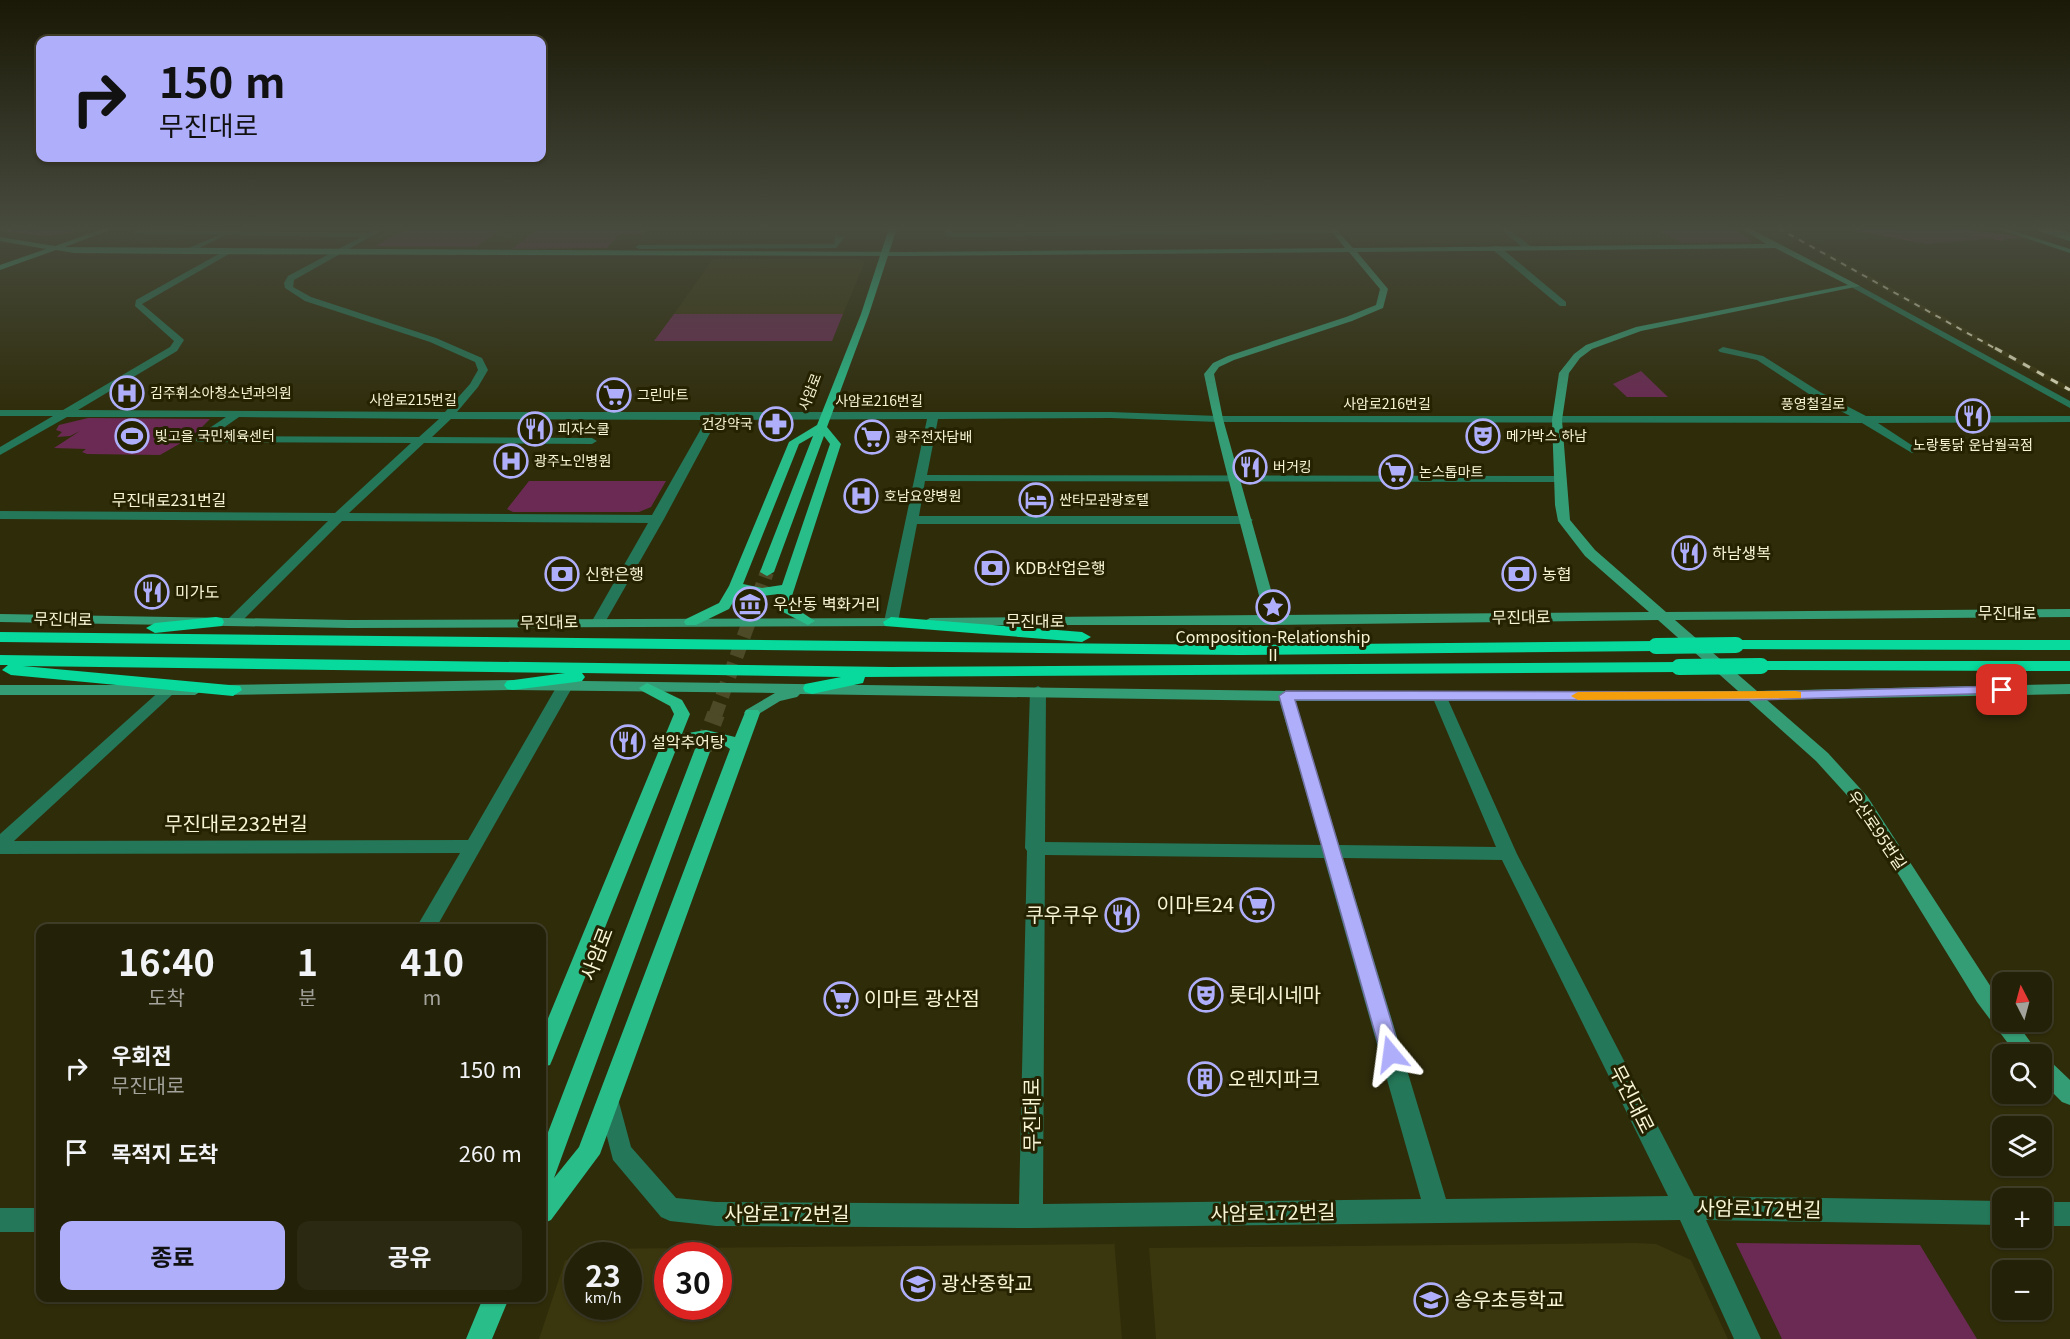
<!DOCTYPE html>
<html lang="ko">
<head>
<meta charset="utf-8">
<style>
  :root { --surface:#232108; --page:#2b2912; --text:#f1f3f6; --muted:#a3a39c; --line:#403e29; --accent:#afaefa }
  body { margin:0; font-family:Georgia,"Noto Sans KR",serif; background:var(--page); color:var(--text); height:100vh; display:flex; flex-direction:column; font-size:22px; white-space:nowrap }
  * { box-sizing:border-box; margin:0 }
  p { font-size:20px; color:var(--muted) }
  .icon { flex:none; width:33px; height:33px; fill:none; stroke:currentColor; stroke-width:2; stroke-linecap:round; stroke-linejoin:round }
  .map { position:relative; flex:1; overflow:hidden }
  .panel { position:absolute; left:36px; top:924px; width:510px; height:378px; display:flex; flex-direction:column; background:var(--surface); border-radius:12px; box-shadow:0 2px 4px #0004,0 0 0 2px var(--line) }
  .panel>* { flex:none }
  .banner { position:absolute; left:36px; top:36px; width:510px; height:126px; border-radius:12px; box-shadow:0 2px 4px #0004,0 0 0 2px var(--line); background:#afaefa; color:#111; overflow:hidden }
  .needle { width:39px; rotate:354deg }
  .tools { position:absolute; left:1992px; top:972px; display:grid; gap:12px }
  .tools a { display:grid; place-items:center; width:60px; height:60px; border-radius:12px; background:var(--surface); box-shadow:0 2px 4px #0004,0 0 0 2px var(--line); font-size:30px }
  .speed { position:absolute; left:564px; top:1242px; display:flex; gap:12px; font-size:30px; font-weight:700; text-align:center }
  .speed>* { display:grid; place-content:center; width:78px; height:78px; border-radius:50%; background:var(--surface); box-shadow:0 2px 4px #0004,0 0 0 2px var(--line); line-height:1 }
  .speed small { font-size:15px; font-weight:400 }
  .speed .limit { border:9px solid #d22; background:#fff; color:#111 }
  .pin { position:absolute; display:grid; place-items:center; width:51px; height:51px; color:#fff; margin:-26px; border-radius:12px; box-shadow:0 3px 9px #0006 }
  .me { position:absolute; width:66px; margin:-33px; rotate:344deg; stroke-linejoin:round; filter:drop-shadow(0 0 4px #0008) }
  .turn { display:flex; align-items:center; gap:21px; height:126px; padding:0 24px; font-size:27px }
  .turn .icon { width:78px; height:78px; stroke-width:2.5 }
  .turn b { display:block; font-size:42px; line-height:51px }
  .eta { display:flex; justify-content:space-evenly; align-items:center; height:102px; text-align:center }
  .eta b { font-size:36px; font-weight:700; line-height:42px }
  .cta { display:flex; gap:12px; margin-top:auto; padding:12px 24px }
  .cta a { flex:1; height:69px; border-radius:12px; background:var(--accent); color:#111; font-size:24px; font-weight:700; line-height:69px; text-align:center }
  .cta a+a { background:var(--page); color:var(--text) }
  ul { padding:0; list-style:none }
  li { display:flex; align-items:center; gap:18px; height:84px; padding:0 24px }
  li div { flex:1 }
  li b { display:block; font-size:22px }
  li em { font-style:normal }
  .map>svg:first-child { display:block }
  .built { fill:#3a360e; fill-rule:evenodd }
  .green { fill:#6b2a54 }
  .forest { fill:#8d2c6c }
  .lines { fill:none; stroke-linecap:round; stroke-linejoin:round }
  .primary-tunnel-far1 { stroke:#4d4a28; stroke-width:14; stroke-dasharray:14 7; stroke-linecap:butt }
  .primary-tunnel { stroke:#4d4a28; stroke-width:18; stroke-dasharray:18 9; stroke-linecap:butt }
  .street { fill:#247758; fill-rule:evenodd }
  .secondary { fill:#359d75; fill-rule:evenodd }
  .primary { fill:#29bd8a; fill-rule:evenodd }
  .highway { fill:#07da9c; fill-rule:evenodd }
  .rail-far1 { stroke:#dedcbc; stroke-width:2; stroke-dasharray:6 6; stroke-linecap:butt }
  .rail { stroke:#dedcbc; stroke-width:3; stroke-dasharray:8 8; stroke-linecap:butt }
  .secondary-bridge { stroke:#359d75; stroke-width:8 }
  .highway-bridge { stroke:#07da9c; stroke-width:16 }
  .route { fill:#afaefa; stroke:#7271a2; stroke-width:1.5 }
  .slow { fill:#f59e0b }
  .labels { text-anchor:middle; stroke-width:6; stroke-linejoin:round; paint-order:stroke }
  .far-street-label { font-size:14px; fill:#f7f5d5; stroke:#252201 }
  .far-poi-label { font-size:14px; fill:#f7f5d5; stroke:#252201; text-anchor:start }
  .street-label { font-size:16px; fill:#f7f5d5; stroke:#252201 }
  .poi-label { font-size:16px; fill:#f7f5d5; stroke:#252201; text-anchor:start }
  .near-street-label { font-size:20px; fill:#f7f5d5; stroke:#252201 }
  .near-poi-label { font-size:20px; fill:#f7f5d5; stroke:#252201; text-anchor:start }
</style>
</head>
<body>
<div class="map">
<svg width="2070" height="1339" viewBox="0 0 2070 1339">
  <rect width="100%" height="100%" fill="#2f2c0a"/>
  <path class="built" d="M392,228H539L512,249L354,248Z
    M1340,228H1496L1515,242L1356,246Z
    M1508,228H1655L1682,243L1527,244Z
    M1773,228H1784L2070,387V393Z
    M713,259H858L865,262L843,314H674Z
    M1114,1238L1122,1339H539L565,1261L584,1249L1114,1244ZM578,1256H628V1306H578ZM668,1256H718V1306H668Z
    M1636,1243L1656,1244L1691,1260L1728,1339H1156L1149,1248Z"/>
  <path class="green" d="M408,228H503L476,247L375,246Z
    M539,228H648L642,235H619L607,248L512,249Z
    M1655,228H1734L1752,242L1682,243Z
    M1891,228H1942L1987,239L1926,244L1915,242Z
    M674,314H843L832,341H654Z
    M1641,371L1668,397H1627L1613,384Z
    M88,418H92L210,419L193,436L160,455L87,454L82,452L86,449L54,448L80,431L70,436L57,437L62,432L56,430L59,425Z
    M529,481H666L651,507L639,512H513L507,509Z
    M1736,1243L1920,1245L1977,1339H1782Z"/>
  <path class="forest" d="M0,228L57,230L87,228C57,239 31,236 0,230Z
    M1840,228H1891L1915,242Z
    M1942,228H1985L1971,229C1988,234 2006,233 2024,238L2004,239L2003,241L1954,233Z"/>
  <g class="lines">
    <path class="primary-tunnel-far1" d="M715,716L767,572"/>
    <path class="primary-tunnel" d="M703,749L716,714"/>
    <path class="street" d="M144,228H153L151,230L369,233L378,228H386L294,280L293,287L311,297L436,338L482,358L488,370L478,387L457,412H1111L1218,416H1850L1812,396L1757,360L1720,352L1718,350L1723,347L1763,356L1820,392L1866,416H2070V422L1878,423L1916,448L1918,450L1912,453L1862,423L1218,422L1111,418L938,419L927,475L1561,476L1567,479L1561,482L925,481L919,516H1247L1253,520L1247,524H917L898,622L891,626L884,622L927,419L717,420L664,519L604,624L599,625L592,621L648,523L342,521L238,625H228L226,622L228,619L328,521L0,519V511L335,513L411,443L200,442L196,441V437L226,417H67L0,455V447L53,416H0V410H63L170,347L174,341L135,306L136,300L226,250L229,254L142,304L182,338L184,340L177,351L78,410L445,412L470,384L478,370L475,362L430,342L305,301L285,288L284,283L288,276L361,237L226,235L187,254L184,250L219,235L138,234L134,232ZM239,417L439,419L419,437L212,436ZM451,419L706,420L652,515L349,513L424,443L592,444L597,441L592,438L432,437Z
      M946,228H952V233L1336,229L1340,231L1336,233L948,237L944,235Z
      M1499,228H1507L1533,248L1526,250Z
      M2022,228H2041L2063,232L2059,234Z
      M835,235L845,237L836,248L639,249L635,247L639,245L834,244Z
      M1493,246H1499L1566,302V306H1560L1493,250Z
      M1856,284L2070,401V408L1853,288L1852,286Z
      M565,681L573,686L436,928H416L460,853L0,854V834L163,688L168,686L176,691L173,694L14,841L468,840L557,686Z
      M1038,686L1046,691L1045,842L1321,845L1278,696L1286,691L1294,696L1339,845L1496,847L1432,696L1435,693H1445L1517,854L1694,1196L2002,1201V1225L1706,1220L1761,1339H1734L1680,1220L1031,1228L716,1226L670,1221L661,1217L613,1160L598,1102L601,1095L609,1092L617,1095L631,1147L676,1198L716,1202L1019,1204L1027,851L1025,848L1030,691ZM1045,855L1324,858L1421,1199L1043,1204ZM1343,858L1502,860L1668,1196L1446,1199Z
      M2042,1202H2070V1226H2042Z
      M0,1208H40V1232H0Z"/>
    <path class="secondary" d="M105,228H115L65,247L905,252L1345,248L1329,228H1335L1353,248L1766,244L1741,228H1749L1860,286L1641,331L1592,349L1580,358L1569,373L1562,420L1570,520L1595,550L1666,612L2070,609V617L1675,620L1757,691L2070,684V694L1767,700L1828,753L1867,796L2002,1004V1022H2016L2039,1054H2016L1977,1002L1855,804L1816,761L1749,701H1286L800,694L797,697L780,701L752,718L744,713L746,710L775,693L513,690L222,695L214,690L222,685L513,680L1286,691H1738L1658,620L1272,625H925L923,622L930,618L1264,615C1244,535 1220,455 1204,374L1213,363L1228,356L1346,317L1376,305L1380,289L1349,252L905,256L187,254L74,253L56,250L0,270V265L46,249L0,241V237L55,246ZM1775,248L1848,285L1636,327L1586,345L1574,354L1559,373L1552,420L1555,505L1558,521L1585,556L1649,612L1278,615L1223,419L1214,374L1219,367L1234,360L1352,321L1383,308L1388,289L1357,252Z
      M1995,228H2005L2070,249V253Z
      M0,614L349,620L903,618L910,622L903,626L349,628L0,622Z
      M0,685H195L203,690L195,695H0Z
      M2042,1058L2050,1061L2070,1080V1105L2062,1102L2042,1082Z"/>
    <path class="primary" d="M889,228H897L869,314L827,427L841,444L791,599L792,606L815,621L808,625L781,611L777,599L779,594L762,596L739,592L729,609L696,625H686L684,622L686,619L719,603L729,586L789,442L817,425L861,314ZM813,436L760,572L767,576L774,572L824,436L830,444L782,585L762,588L743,584L799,444Z
      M647,683L682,700L690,714L682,734L706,730L735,737L746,710H758L760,713L600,1154L551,1220L542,1224V1193L546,1188L542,1189V1148L695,749L703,744L711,749L554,1178L579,1147L730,749C712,737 697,740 677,747L553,1058L550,1065L542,1067V1033L674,714L670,706L642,691L639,688Z
      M483,1298H509L492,1339H466Z"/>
    <path class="highway" d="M216,617L222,618L224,622L222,626L155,633L146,628L155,623Z
      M891,617L1082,632L1091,637L1082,642L885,626L883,622Z
      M0,632L1240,645L1656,641L1665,646L1656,651L1240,655L0,642Z
      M1736,640H2070V650L1730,649L1727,645Z
      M0,655L890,667L1679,662L1688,667L1679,672L865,677L863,683L812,694L805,692L803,688L805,684L841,677L582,673L585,677L582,681L576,682L513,690L507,689L504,685L507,681L565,673L23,666L240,686L242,690L233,696L11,675L2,670L8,665H0Z
      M1761,661H2070V671L1755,670L1752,666L1755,662Z"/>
    <path class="rail-far1" d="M1778,228L1998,350"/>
    <path class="rail" d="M1995,348L2070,390"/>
    <path class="secondary-bridge" d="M2042,228L2070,237"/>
    <path class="highway-bridge" d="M1656,646L1736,645
      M1679,667L1761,666"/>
  </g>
  <linearGradient id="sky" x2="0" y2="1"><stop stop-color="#1a1806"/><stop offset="0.55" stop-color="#474b3e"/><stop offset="1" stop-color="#474b3e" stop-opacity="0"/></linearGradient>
  <rect width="2070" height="415" fill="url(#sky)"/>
  <path class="route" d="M2002,686L2009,690L2007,693L1753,700H1295L1401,1054L1398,1060L1391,1062L1384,1060L1381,1054L1279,696L1286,691L1753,692Z"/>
  <path class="slow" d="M1796,691L1801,692V698L1578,700L1571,696L1578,692Z"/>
  <defs>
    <g id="hospital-ring" transform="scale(1.725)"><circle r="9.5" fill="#252201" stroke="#afaefa" stroke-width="1.5"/><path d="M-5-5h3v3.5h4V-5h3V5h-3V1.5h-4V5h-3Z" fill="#afaefa"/></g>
    <g id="supermarket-ring" transform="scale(1.725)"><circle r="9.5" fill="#252201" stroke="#afaefa" stroke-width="1.5"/><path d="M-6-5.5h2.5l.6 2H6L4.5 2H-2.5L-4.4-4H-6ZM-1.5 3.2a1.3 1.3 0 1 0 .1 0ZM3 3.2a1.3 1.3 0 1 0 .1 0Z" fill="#afaefa"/></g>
    <g id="restaurant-ring" transform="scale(1.725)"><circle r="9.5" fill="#252201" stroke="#afaefa" stroke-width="1.5"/><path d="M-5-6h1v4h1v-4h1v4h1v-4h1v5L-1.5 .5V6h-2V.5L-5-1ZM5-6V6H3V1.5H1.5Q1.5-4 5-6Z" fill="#afaefa"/></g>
    <g id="pharmacy-ring" transform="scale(1.725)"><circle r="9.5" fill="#252201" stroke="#afaefa" stroke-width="1.5"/><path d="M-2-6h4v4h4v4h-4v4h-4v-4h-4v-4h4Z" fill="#afaefa"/></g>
    <g id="stadium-ring" transform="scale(1.725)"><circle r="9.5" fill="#252201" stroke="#afaefa" stroke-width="1.5"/><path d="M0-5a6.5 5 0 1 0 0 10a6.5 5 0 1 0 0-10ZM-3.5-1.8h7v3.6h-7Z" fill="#afaefa"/></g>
    <g id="theatre-ring" transform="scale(1.725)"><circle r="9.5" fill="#252201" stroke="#afaefa" stroke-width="1.5"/><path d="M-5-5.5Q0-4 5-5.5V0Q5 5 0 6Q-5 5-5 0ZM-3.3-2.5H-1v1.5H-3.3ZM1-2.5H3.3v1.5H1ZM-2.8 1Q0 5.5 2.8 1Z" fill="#afaefa"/></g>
    <g id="hotel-ring" transform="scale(1.725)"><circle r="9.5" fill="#252201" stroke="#afaefa" stroke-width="1.5"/><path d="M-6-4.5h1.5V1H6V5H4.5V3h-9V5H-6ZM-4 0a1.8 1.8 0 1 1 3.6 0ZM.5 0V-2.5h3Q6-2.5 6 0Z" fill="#afaefa"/></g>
    <g id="bank-ring" transform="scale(1.725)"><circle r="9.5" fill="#252201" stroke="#afaefa" stroke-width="1.5"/><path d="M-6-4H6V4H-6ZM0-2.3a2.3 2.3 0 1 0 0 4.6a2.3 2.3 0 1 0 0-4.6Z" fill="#afaefa"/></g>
    <g id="museum-ring" transform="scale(1.725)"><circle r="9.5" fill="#252201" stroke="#afaefa" stroke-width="1.5"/><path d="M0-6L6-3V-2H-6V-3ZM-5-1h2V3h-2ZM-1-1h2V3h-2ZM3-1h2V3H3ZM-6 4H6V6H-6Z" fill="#afaefa"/></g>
    <g id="sight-ring" transform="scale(1.725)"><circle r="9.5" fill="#252201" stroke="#afaefa" stroke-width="1.5"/><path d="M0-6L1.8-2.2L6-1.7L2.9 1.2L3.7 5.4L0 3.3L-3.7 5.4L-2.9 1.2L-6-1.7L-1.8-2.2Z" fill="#afaefa"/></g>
    <g id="building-ring" transform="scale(1.725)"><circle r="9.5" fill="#252201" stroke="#afaefa" stroke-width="1.5"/><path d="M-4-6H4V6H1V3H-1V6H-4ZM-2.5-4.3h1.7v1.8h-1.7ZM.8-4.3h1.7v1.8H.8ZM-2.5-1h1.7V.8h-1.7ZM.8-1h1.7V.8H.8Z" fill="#afaefa"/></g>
    <g id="school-ring" transform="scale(1.725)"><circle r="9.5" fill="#252201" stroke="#afaefa" stroke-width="1.5"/><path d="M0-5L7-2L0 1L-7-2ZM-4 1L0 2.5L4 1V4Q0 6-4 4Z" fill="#afaefa"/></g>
  </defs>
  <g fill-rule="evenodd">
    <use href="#hospital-ring" x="127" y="393"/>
    <use href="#supermarket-ring" x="614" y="395"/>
    <use href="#restaurant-ring" x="1973" y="416"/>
    <use href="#pharmacy-ring" x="776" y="424"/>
    <use href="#restaurant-ring" x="535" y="429"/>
    <use href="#stadium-ring" x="132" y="436"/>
    <use href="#theatre-ring" x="1483" y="436"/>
    <use href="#supermarket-ring" x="872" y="437"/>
    <use href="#hospital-ring" x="511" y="461"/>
    <use href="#restaurant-ring" x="1250" y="467"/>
    <use href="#supermarket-ring" x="1396" y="472"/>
    <use href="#hospital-ring" x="861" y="496"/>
    <use href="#hotel-ring" x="1036" y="500"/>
    <use href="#restaurant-ring" x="1689" y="553"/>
    <use href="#bank-ring" x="992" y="568"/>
    <use href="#bank-ring" x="562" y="574"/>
    <use href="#bank-ring" x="1519" y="574"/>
    <use href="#restaurant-ring" x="152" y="592"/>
    <use href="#museum-ring" x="750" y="604"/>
    <use href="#sight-ring" x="1273" y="607"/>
    <use href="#restaurant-ring" x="628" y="742"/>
    <use href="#supermarket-ring" x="1257" y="905"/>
    <use href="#restaurant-ring" x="1122" y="915"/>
    <use href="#theatre-ring" x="1206" y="995"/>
    <use href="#supermarket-ring" x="841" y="999"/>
    <use href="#building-ring" x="1205" y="1079"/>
    <use href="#school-ring" x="918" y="1284"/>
    <use href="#school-ring" x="1431" y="1300"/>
  </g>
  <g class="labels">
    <g class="far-street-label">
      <text transform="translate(810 392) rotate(-69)" y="5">사암로</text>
      <text x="413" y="405">사암로215번길</text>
      <text x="879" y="406">사암로216번길</text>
      <text x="1387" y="409">사암로216번길</text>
      <text x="1813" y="409">풍영철길로</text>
    </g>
    <g class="far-poi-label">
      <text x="150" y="398">김주휘소아청소년과의원</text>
      <text x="637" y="400">그린마트</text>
      <text x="753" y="429" text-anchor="end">건강약국</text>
      <text x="558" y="434">피자스쿨</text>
      <text x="155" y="441">빛고을 국민체육센터</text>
      <text x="1506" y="441">메가박스 하남</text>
      <text x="895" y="442">광주전자담배</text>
      <text x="1973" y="450" text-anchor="middle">노랑통닭 운남월곡점</text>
      <text x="534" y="466">광주노인병원</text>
      <text x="1273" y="472">버거킹</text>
      <text x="1419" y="477">논스톱마트</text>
      <text x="884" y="501">호남요양병원</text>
      <text x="1059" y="505">싼타모관광호텔</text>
    </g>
    <g class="street-label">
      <text x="169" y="506">무진대로231번길</text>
      <text x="2007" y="619">무진대로</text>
      <text transform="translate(1521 617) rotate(-1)" y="6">무진대로</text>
      <text transform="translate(63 619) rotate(1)" y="6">무진대로</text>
      <text x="1035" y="627">무진대로</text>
      <text transform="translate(549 622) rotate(-1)" y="6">무진대로</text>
      <text transform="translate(1877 830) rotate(56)" y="6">우산로95번길</text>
    </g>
    <g class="poi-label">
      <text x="1712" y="559">하남생복</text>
      <text x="1015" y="574">KDB산업은행</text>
      <text x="585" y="580">신한은행</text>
      <text x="1542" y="580">농협</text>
      <text x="175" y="598">미가도</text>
      <text x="773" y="610">우산동 벽화거리</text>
      <text x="1273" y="643" text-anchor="middle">Composition-Relationship<tspan x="1273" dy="18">II</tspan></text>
      <text x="651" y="748">설악추어탕</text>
    </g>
    <g class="near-street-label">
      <text x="236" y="831">무진대로232번길</text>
      <text transform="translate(597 954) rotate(-69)" y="7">사암로</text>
      <text transform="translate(1632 1099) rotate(63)" y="7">무진대로</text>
      <text transform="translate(1032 1115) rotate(-90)" y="7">무진대로</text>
      <text transform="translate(1759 1209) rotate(1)" y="7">사암로172번길</text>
      <text transform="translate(1273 1213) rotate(-1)" y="7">사암로172번길</text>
      <text x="787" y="1221">사암로172번길</text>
    </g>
    <g class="near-poi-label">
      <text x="1234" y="912" text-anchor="end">이마트24</text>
      <text x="1099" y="922" text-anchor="end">쿠우쿠우</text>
      <text x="1229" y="1002">롯데시네마</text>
      <text x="864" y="1006">이마트 광산점</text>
      <text x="1228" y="1086">오렌지파크</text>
      <text x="941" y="1291">광산중학교</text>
      <text x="1454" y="1307">송우초등학교</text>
    </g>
  </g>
</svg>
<div class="tools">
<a><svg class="needle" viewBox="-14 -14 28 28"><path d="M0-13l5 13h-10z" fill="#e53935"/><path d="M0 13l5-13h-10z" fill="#a3a39c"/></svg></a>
<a><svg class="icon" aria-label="search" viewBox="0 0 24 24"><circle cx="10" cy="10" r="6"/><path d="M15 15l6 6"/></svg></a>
<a><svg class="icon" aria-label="layers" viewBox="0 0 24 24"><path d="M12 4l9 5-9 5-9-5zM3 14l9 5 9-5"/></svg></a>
<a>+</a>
<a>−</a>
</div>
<div class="speed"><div>23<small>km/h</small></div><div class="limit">30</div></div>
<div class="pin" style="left:2002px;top:690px;background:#d93025"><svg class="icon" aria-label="arrive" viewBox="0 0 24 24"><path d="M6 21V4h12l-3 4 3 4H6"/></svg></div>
<svg class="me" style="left:1391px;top:1054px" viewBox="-20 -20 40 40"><path d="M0-17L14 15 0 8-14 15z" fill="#afaefa" stroke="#fff" stroke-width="4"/></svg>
<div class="banner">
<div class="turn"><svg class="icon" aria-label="right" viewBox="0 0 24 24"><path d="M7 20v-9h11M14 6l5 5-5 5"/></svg><div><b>150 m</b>무진대로</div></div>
</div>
<section class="panel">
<div class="eta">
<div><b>16:40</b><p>도착</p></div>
<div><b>1</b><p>분</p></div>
<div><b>410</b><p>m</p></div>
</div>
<ul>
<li><svg class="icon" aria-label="right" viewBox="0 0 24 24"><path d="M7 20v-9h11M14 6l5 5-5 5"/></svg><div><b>우회전</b><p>무진대로</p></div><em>150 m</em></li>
<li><svg class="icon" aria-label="arrive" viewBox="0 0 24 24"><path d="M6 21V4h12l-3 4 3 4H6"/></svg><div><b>목적지 도착</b></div><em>260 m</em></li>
</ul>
<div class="cta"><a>종료</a><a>공유</a></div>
</section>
</div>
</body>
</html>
